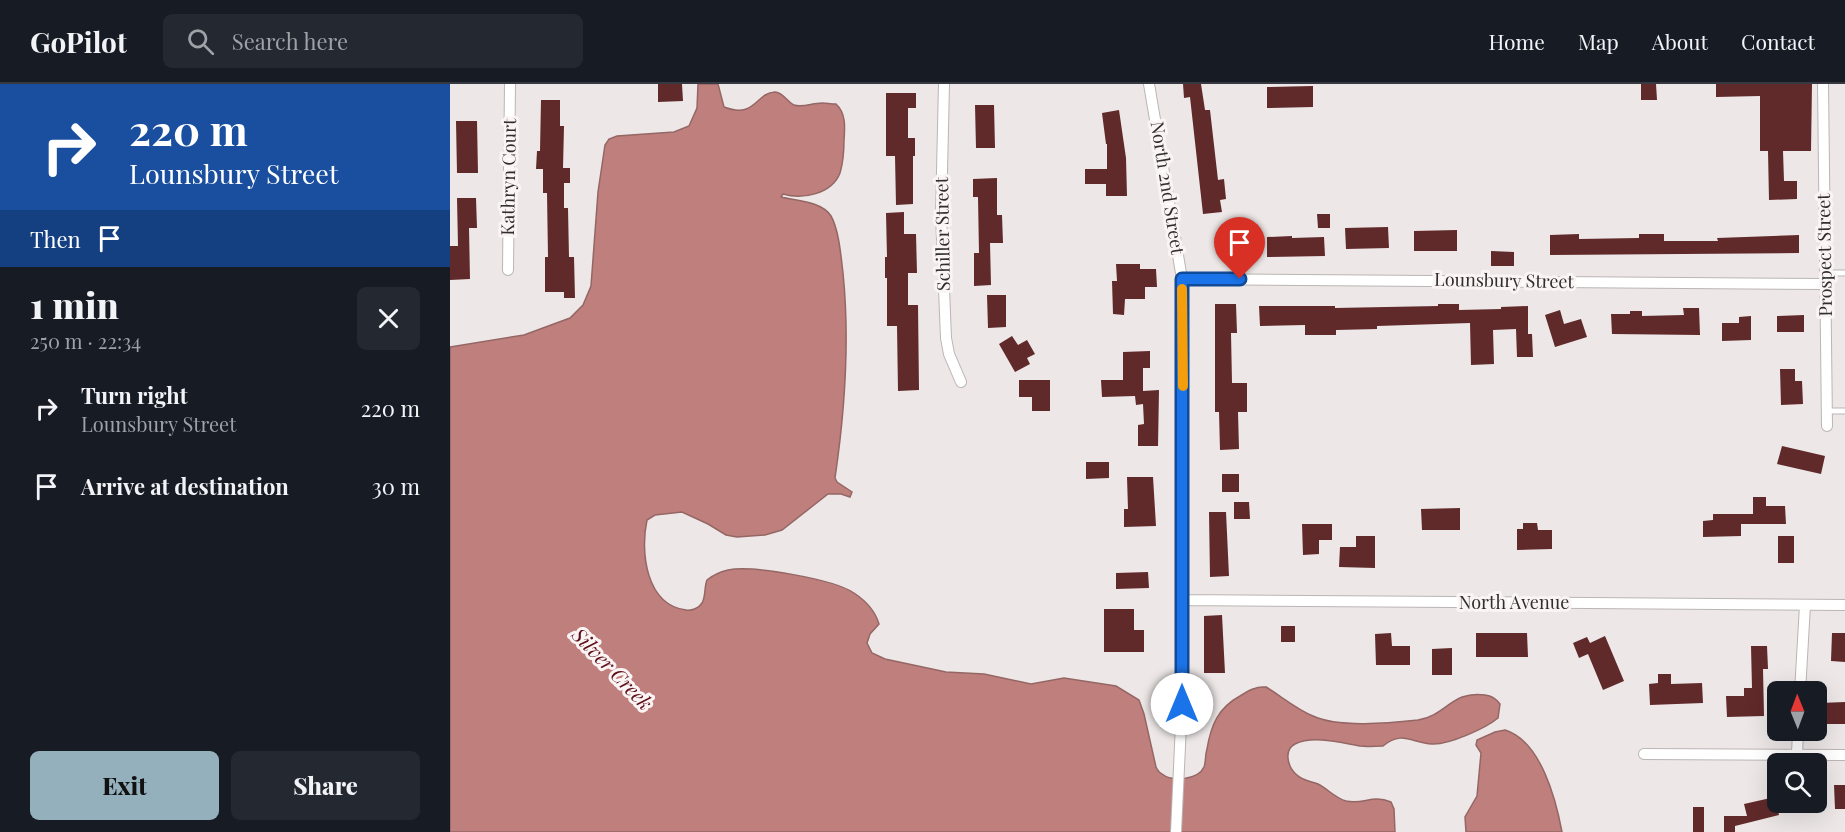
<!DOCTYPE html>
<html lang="en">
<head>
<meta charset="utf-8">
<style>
  :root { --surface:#171b24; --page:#242831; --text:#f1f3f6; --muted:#9ea1a6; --line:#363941; --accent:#95b0bd }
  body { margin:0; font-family:"Playfair Display",serif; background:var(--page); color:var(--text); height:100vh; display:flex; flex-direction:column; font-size:22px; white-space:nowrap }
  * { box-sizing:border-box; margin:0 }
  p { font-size:20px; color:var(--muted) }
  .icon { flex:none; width:33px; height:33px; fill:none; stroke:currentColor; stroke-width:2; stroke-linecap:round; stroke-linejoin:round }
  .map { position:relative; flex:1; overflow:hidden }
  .sheet { display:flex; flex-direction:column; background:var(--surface); width:450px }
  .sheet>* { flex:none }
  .guide { background:#1a4fa0; color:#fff; overflow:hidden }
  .needle { width:39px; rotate:359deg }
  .controls { position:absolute; left:1317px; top:597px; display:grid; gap:12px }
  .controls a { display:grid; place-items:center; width:60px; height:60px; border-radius:9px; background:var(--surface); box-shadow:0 6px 24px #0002; font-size:30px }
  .pin { position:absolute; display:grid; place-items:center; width:51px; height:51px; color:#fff; margin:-62px -26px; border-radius:50% 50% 50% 0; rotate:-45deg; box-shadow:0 0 6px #0007 }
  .pin .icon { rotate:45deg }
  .me { position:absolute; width:66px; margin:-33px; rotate:0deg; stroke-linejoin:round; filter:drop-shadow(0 0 4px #0008) }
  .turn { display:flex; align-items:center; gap:21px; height:126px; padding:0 30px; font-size:27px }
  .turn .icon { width:78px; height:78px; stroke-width:2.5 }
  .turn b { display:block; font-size:42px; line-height:51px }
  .then { display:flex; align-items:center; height:57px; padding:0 30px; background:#0003; gap:12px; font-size:22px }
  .round { display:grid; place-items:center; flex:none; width:63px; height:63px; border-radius:9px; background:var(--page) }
  .headline { display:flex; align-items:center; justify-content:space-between; height:102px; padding:0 30px }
  h1 { font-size:36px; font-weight:800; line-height:45px }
  .primary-button { display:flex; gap:12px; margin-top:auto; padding:12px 30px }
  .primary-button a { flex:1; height:69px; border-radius:9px; background:var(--accent); color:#111; font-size:24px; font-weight:800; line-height:69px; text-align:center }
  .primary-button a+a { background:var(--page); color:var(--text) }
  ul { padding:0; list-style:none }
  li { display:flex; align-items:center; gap:18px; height:78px; padding:0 30px }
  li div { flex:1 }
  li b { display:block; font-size:22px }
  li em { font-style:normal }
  header { display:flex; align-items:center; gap:36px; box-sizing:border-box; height:84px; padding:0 30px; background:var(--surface); border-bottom:2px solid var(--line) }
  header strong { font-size:28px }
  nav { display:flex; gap:33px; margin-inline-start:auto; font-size:21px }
  .search { width:420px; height:54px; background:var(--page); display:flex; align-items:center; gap:15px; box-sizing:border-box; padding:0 21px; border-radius:9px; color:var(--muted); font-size:22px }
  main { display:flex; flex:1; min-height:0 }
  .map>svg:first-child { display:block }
  .water { fill:#bf7f7d; stroke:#946765; stroke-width:1.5 }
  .building { fill:#60292a }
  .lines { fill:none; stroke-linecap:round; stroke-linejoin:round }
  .service-casing { stroke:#bbb5b5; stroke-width:7 }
  .minor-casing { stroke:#bbb5b5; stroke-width:12 }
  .service { stroke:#fff; stroke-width:5 }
  .minor { stroke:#fff; stroke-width:10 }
  .route-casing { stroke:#114b97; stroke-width:15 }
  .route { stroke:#1a73e8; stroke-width:10 }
  .slow { stroke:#f59e0b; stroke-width:10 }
  .labels { text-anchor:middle; stroke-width:6; stroke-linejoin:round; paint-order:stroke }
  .street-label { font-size:18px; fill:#312e2e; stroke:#fbf4f4 }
  .water-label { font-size:20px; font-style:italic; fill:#5d0e17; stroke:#fbf4f4 }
</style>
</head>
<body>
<header>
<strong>GoPilot</strong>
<div class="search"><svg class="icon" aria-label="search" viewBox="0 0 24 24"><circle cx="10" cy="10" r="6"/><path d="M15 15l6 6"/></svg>Search here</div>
<nav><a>Home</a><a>Map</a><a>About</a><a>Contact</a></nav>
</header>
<main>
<section class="sheet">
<div class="guide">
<div class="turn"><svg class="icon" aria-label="right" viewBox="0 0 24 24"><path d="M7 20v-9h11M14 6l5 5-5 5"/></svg><div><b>220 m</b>Lounsbury Street</div></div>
<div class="then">Then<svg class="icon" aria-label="arrive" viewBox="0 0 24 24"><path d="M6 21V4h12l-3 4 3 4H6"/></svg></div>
</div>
<div class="headline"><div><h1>1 min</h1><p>250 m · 22:34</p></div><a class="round"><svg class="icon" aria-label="close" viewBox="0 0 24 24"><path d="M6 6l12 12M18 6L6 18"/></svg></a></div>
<ul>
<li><svg class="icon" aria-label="right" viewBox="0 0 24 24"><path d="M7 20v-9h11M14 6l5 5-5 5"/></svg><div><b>Turn right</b><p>Lounsbury Street</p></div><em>220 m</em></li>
<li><svg class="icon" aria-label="arrive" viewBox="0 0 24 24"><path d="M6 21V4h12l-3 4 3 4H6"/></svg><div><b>Arrive at destination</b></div><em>30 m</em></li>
</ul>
<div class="primary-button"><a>Exit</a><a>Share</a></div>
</section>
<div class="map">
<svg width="1395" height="748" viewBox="0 0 1395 748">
  <rect width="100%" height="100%" fill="#ede7e7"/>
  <path class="water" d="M248,0H268L274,23C306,35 305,9 325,8C333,8 337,18 344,21C353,24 362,19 372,19C376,19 381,20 386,20C396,29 395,43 394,56C394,66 393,79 390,89C382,110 352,116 333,110L331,113C346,117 372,117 381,132C389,146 391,173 393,189C400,258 395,326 385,394L387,398L402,408L400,413L391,410H378L332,446L315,451L287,453L276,451L258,440L232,428L205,431L197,436C190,468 196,521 236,526C242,527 249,524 252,519C256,512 254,503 257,496C263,491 270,488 278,486C302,481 383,495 404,509C416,517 425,526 429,540L420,550L417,559L422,569L435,575L496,588L534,590L581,600L614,594L666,602L689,616L694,630L706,683C707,685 710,689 712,690C722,698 748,696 754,683C756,678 755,671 757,665C761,641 768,624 790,612C798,607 806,602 816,603C831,612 846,625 863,632C888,644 940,639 968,636C996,632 1002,606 1035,611C1042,612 1045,614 1050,620L1048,634C1036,644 999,661 982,660C962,659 952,646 933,662C925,662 917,663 910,662C892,659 863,651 845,660C833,666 838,684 847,691C853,697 861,697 868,700C878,705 885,714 896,717C914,721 922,710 941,718L944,725L945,748H0V263L74,251L120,234L133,221L141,202L148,108L155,61L159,55L167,52L224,48L239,42L247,24Z
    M1055,646C1091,657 1106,716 1112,748H1016L1015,733L1027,712L1031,669L1026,661L1027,656L1045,648Z"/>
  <path class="building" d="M208,0H232L233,17L208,18Z
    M733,0H751L755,26H760L768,96L774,95L776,115L770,116L772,128L753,130L740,13L734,14Z
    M1191,0H1206L1207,16H1191Z
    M1266,0H1362L1361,67H1333L1334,97H1347V115L1319,116L1318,67H1310V12L1266,13Z
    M863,2V23L817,24V3Z
    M436,9H466V24H458V54H465V72H463V120L446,121L445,72H436Z
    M91,16H110V42H114L113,84H120V99H114V124H118L119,173H124L125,214H114V208H95V173H98L97,109H93V85H86L87,67H90Z
    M525,21H544L545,64H526Z
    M669,26L676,74L677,112H656V100H635V85H657V60H656L652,29Z
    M6,37H27L28,89H7Z
    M547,94V131H552L553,159H540L541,201L524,202V169H529L528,113H523V95Z
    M7,114H26L27,144H19L20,195L0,196V162H8Z
    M454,128V150H466L467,189H458V221H468L469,306L448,307L447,242H437V194H435V173H437L436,129Z
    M867,130H880V144H868Z
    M938,143L939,164L896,165L895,144Z
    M796,146L797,164L767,165V147Z
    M1007,146V167H964V147Z
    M1129,150V155L1189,154V150H1214V157H1268L1267,154L1349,151V169L1100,171V151Z
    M842,152V154L874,153L875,172L817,173V153Z
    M1041,167L1064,168V182H1041Z
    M666,180H690V185H706L707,203H695V215H675L674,231L663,230L662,197H667Z
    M537,211H556V243L538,244Z
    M765,220H786L787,249H781L782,299H797V328H788L789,365L770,366L769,328H765Z
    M988,220H1009V226L1051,225V223L1078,222V250H1082L1083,273H1067L1066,245L1043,246L1044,280L1021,281L1020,239L927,242V245L886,246V251H855V241L810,242L809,222H885V224L988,222Z
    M1233,224H1249L1250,251L1162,250L1161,230H1180V227H1192V232L1234,231Z
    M1110,226L1114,240L1131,235L1137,253L1105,263L1095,231Z
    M1354,231V248H1327V232Z
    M1301,232V256L1272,257V239H1289V233Z
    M562,252L568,261L577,256L585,270L577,274L580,280L565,288L549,260Z
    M700,267V284H693V307L709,306L708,362H688V341L694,340L693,320L686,321L685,312L652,313L651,296H673V268Z
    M1330,285H1345V297H1352L1353,320L1331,321Z
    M569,296H600V327H582V313H569Z
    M1332,362L1375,372L1371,390L1327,380Z
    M636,378H659V394L636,395Z
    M772,390H789V408H772Z
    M677,393H703L706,442L674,443V425H678Z
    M1303,413H1316V422H1335L1336,440H1291V452L1253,453V437L1263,436V430H1303Z
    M784,418H799L800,435H784Z
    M1010,424V446H972L971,425Z
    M759,428H776L779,492L760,493Z
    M1073,439H1087L1088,446H1102V465L1067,466V445H1073Z
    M852,440H882V456H869V470L853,471Z
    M906,452H925V484L889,483L890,463H906Z
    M1328,452H1344V479H1328Z
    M698,488L699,504L666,505V489Z
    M654,525H684V546H694V568H654Z
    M772,531L775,589H754V532Z
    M831,542H845V558H831Z
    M941,549L942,562H960V581H926L925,550Z
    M1026,549H1077L1078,573H1026Z
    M1382,549H1395V578L1381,577Z
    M1155,552L1174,597L1153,606L1138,570L1129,574L1123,559L1137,553L1140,559Z
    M1301,562H1317L1318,585H1313L1314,632L1277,633L1276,612H1294V604H1302Z
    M1002,564V591H982V565Z
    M1208,590H1221V600L1252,599L1253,619L1200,621L1199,600L1208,599Z
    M1395,618V640H1370V619Z
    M1384,701H1395V725H1385Z
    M1325,713L1329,731L1285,742V748H1274V732H1297L1294,720Z
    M1243,723H1254V748H1243Z"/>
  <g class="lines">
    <g class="service-casing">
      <path id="service" d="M1376,189H1395
        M1376,327H1395"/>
    </g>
    <g class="minor-casing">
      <path id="minor" d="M494,0L491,131L496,254L499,270L511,298
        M699,0L732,195V619L726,748
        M1373,0L1377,342
        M58,186L60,0
        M732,195L1376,200
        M732,516L1395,521
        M1350,608L1355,521
        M1194,670L1395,671
        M1347,671L1348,646"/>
    </g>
    <use href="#service" class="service"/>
    <use href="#minor" class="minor"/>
  </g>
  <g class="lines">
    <g class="route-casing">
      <path id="route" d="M732,620V195H790"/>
    </g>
    <use href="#route" class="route"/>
    <path class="slow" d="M732,205L733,302"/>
  </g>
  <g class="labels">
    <g class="street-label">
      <text transform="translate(59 93) rotate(-89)" y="6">Kathryn Court</text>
      <text transform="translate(717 104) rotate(81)" y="6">North 2nd Street</text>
      <text transform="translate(493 150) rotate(-91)" y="6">Schiller Street</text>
      <text transform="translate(1375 171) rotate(-91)" y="6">Prospect Street</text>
      <text transform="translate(1054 197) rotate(1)" y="6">Lounsbury Street</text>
      <text x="1064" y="525">North Avenue</text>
    </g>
    <g class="water-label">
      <text transform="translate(162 585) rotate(46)" y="7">Silver Creek</text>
    </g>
  </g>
</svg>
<div class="controls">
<a><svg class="needle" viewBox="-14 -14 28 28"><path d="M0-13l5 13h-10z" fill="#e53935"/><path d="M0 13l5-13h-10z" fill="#9ea1a6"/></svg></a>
<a><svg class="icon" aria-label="search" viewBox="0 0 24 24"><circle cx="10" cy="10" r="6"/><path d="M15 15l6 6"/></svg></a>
</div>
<div class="pin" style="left:790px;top:195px;background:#d93025"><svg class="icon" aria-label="arrive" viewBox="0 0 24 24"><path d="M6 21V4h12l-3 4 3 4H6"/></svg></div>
<svg class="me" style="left:732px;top:620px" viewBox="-20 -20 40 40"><circle r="19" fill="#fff"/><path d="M0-13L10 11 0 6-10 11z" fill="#1a73e8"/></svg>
</div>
</main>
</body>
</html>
